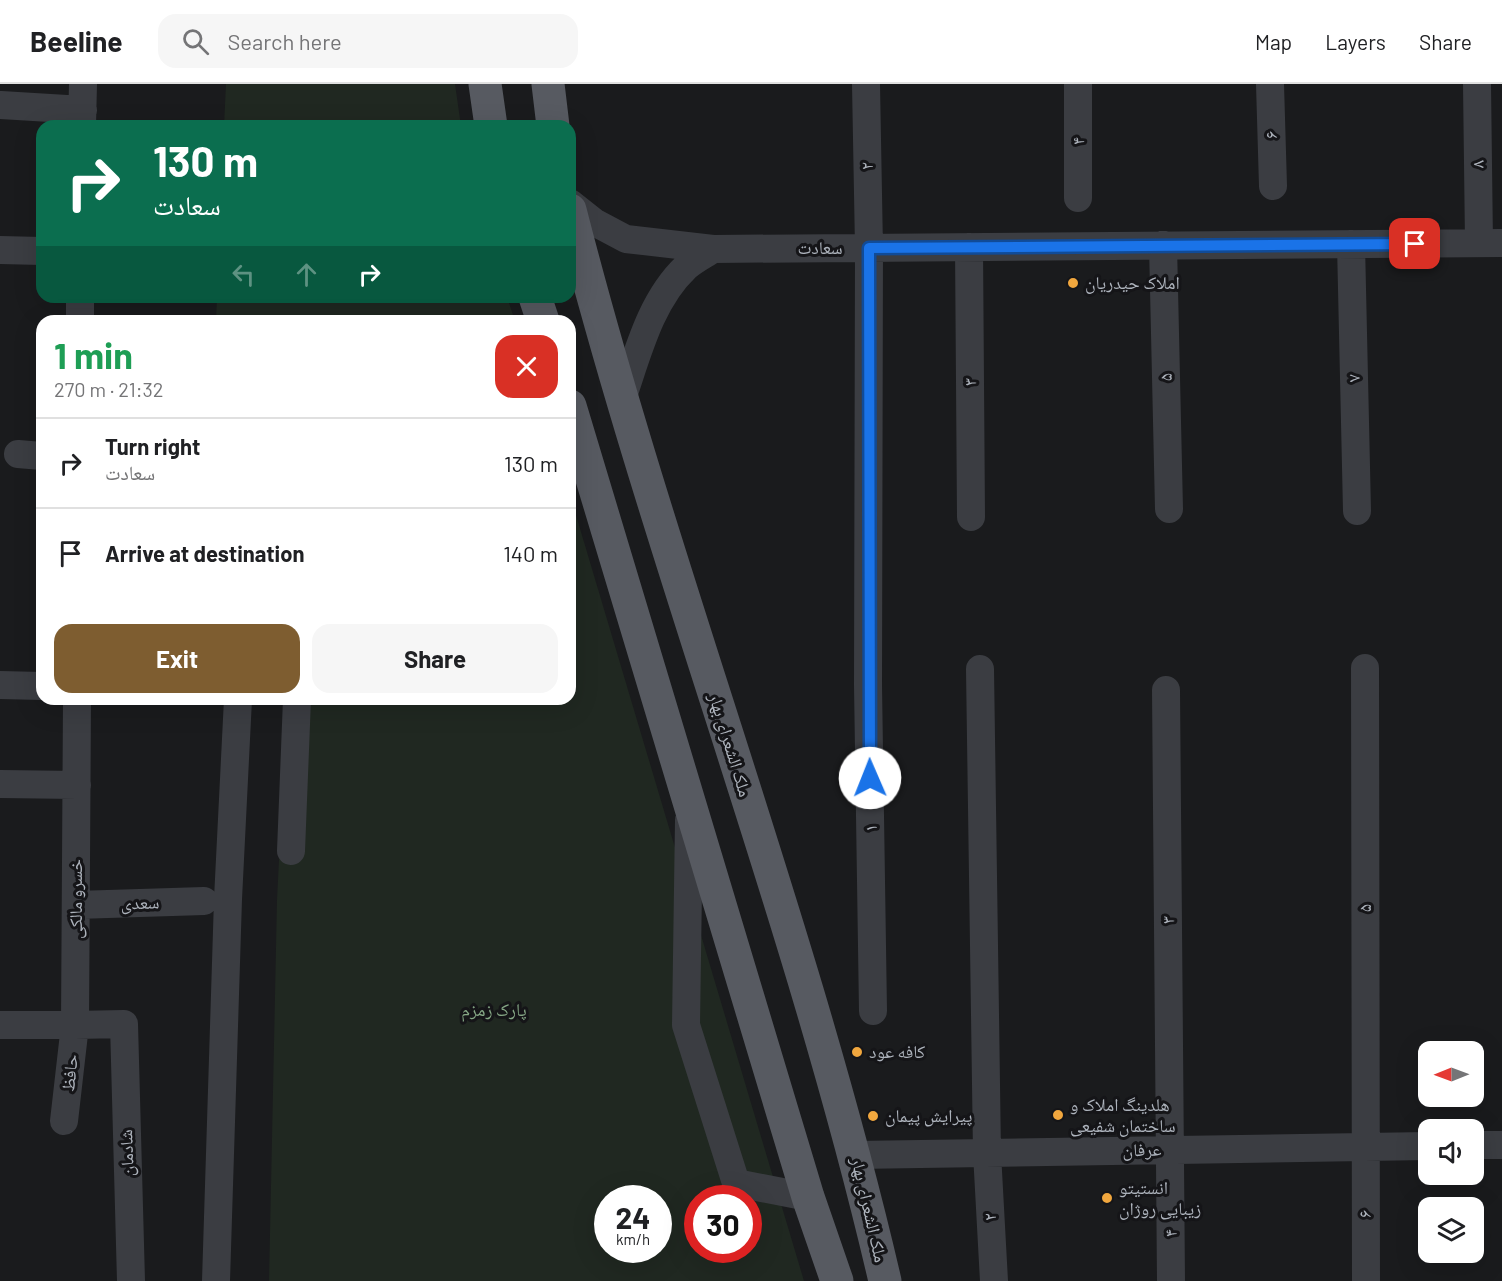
<!DOCTYPE html>
<html lang="en">
<head>
<meta charset="utf-8">
<style>
  :root { --surface:#fff; --page:#f6f6f6; --text:#202124; --muted:#757577; --line:#e0e0e0; --accent:#7e5d30 }
  body { margin:0; font-family:Barlow,"Noto Naskh Arabic",sans-serif; background:var(--page); color:var(--text); height:100vh; display:flex; flex-direction:column; font-size:22px; white-space:nowrap }
  * { box-sizing:border-box; margin:0 }
  p { font-size:20px; color:var(--muted) }
  .icon { flex:none; width:33px; height:33px; fill:none; stroke:currentColor; stroke-width:2; stroke-linecap:round; stroke-linejoin:round }
  .map { position:relative; flex:1; overflow:hidden }
  .details { position:absolute; left:36px; top:231px; width:540px; height:390px; display:flex; flex-direction:column; background:var(--surface); border-radius:18px; box-shadow:0 6px 24px #0002 }
  .details>* { flex:none }
  .top-card { position:absolute; left:36px; top:36px; width:540px; height:183px; border-radius:18px; box-shadow:0 6px 24px #0002; background:#0b6e4f; color:#fff; overflow:hidden }
  .needle { width:39px; rotate:269deg }
  .controls { position:absolute; left:1418px; top:957px; display:grid; gap:12px }
  .controls a { display:grid; place-items:center; width:66px; height:66px; border-radius:12px; background:var(--surface); box-shadow:0 6px 24px #0002; font-size:30px }
  .speed { position:absolute; left:594px; top:1101px; display:flex; gap:12px; font-size:30px; font-weight:700; text-align:center }
  .speed>* { display:grid; place-content:center; width:78px; height:78px; border-radius:50%; background:var(--surface); box-shadow:0 6px 24px #0002; line-height:1 }
  .speed small { font-size:15px; font-weight:400 }
  .speed .limit { border:9px solid #d22; background:#fff; color:#111 }
  .pin { position:absolute; display:grid; place-items:center; width:51px; height:51px; color:#fff; margin:-26px; border-radius:12px; box-shadow:0 3px 9px #0006 }
  .me { position:absolute; width:66px; margin:-33px; rotate:359deg; stroke-linejoin:round; filter:drop-shadow(0 0 4px #0008) }
  .turn { display:flex; align-items:center; gap:21px; height:126px; padding:0 18px; font-size:27px }
  .turn .icon { width:78px; height:78px; stroke-width:2.5 }
  .turn b { display:block; font-size:42px; line-height:51px }
  .lanes { display:flex; align-items:center; height:57px; padding:0 18px; background:#0003; justify-content:center; gap:30px; direction:ltr }
  .lanes .off { opacity:.35 }
  .round { display:grid; place-items:center; flex:none; width:63px; height:63px; border-radius:18px; background:var(--page) }
  .head { display:flex; align-items:center; justify-content:space-between; height:102px; padding:0 18px }
  h1 { font-size:36px; font-weight:700; line-height:45px; color:#1e9e55 }
  .action { display:flex; gap:12px; margin-top:auto; padding:12px 18px }
  .action a { flex:1; height:69px; border-radius:18px; background:var(--accent); color:#fff; font-size:24px; font-weight:700; line-height:69px; text-align:center }
  .action a+a { background:var(--page); color:var(--text) }
  ul { padding:0; list-style:none }
  li { display:flex; align-items:center; gap:18px; height:90px; padding:0 18px; border-top:2px solid var(--line) }
  li div { flex:1 }
  li b { display:block; font-size:22px }
  li em { font-style:normal }
  header { display:flex; align-items:center; gap:36px; box-sizing:border-box; height:84px; padding:0 30px; background:var(--surface); border-bottom:2px solid var(--line) }
  header strong { font-size:28px }
  nav { display:flex; gap:33px; margin-inline-start:auto; font-size:21px }
  .search { width:420px; height:54px; background:var(--page); display:flex; align-items:center; gap:15px; box-sizing:border-box; padding:0 21px; border-radius:18px; color:var(--muted); font-size:22px }
  .map>svg:first-child { display:block }
  .green { fill:#202821; fill-rule:evenodd }
  .lines { fill:none; stroke-linecap:round; stroke-linejoin:round }
  .minor { stroke:#3b3d42; stroke-width:28 }
  .major { stroke:#575a61; stroke-width:33 }
  .route-casing { stroke:#114b97; stroke-width:15 }
  .route { stroke:#1a73e8; stroke-width:10 }
  .poi-dot { fill:#f1a73e; stroke:#151518; stroke-width:2 }
  .labels { text-anchor:middle; stroke-width:6; stroke-linejoin:round; paint-order:stroke }
  .street-label { font-size:18px; fill:#adb3bc; stroke:#151518 }
  .poi-label { font-size:18px; fill:#adb3bc; stroke:#151518; text-anchor:start }
  .park-label { font-size:18px; fill:#85a785; stroke:#151518 }
</style>
</head>
<body>
<header>
<strong>Beeline</strong>
<div class="search"><svg class="icon" aria-label="search" viewBox="0 0 24 24"><circle cx="10" cy="10" r="6"/><path d="M15 15l6 6"/></svg>Search here</div>
<nav><a>Map</a><a>Layers</a><a>Share</a></nav>
</header>
<div class="map">
<svg width="1502" height="1197" viewBox="0 0 1502 1197">
  <rect width="100%" height="100%" fill="#1a1b1d"/>
  <path class="green" d="M226,0H455L461,42H224Z
    M217,213H507L515,237H216Z
    M570,411L804,1197H269L277,816L287,615H570ZM608,1114H658V1166H608ZM698,1114H748V1166H698Z"/>
  <g class="lines">
    <path class="minor" d="M866,0L869,164L868,601L873,927
      M1078,0V114
      M1270,0L1273,102
      M1477,0L1479,159
      M1,21L83,26
      M82,42L83,0
      M570,119L594,138L626,155L713,165L1502,159
      M1351,160L1357,427
      M1163,161L1169,425
      M969,163L971,433
      M0,166L42,167
      M80,237V213
      M623,312C638,268 651,216 686,183C694,176 704,171 713,165
      M18,370L42,372
      M1365,584L1366,1197
      M980,585L987,1069L994,1197
      M0,601L42,602
      M1166,606L1171,1197
      M0,700L77,701
      M689,736L686,941L736,1099L808,1113
      M291,767L297,615
      M76,821L204,817
      M0,941H75L77,615
      M64,1037L75,941L124,940L131,1197
      M1473,1061H1502
      M856,1071L1428,1062
      M216,1197L228,815L238,615"/>
    <path class="major" d="M485,0L491,42
      M548,0L553,42
      M570,126C662,486 801,835 885,1197
      M535,213L543,237
      M570,322L808,1113L837,1197"/>
  </g>
  <g class="lines">
    <g class="route-casing">
      <path id="route" d="M870,694L869,164L1415,160"/>
    </g>
    <use href="#route" class="route"/>
  </g>
  <g class="poi-dot">
    <circle cx="1073" cy="199" r="6"/>
    <circle cx="857" cy="968" r="6"/>
    <circle cx="1058" cy="1031" r="6"/>
    <circle cx="873" cy="1032" r="6"/>
    <circle cx="1107" cy="1114" r="6"/>
  </g>
  <g class="labels">
    <g class="street-label">
      <text transform="translate(1271 51) rotate(-92)" y="6">۶</text>
      <text transform="translate(1078 57) rotate(-90)" y="6">۴</text>
      <text transform="translate(1478 80) rotate(-91)" y="6">۸</text>
      <text transform="translate(867 82) rotate(-91)" y="6">۲</text>
      <text x="820" y="170">سعادت</text>
      <text transform="translate(1166 293) rotate(-91)" y="6">۵</text>
      <text transform="translate(1354 294) rotate(-91)" y="6">۷</text>
      <text transform="translate(970 298) rotate(-90)" y="6">۳</text>
      <text transform="translate(730 661) rotate(73)" y="6">ملک الشعرای بهار</text>
      <text transform="translate(871 744) rotate(-91)" y="6">۱</text>
      <text transform="translate(76 815) rotate(-90)" y="6">خسرو مالکی</text>
      <text transform="translate(140 819) rotate(-2)" y="6">سعدی</text>
      <text transform="translate(1365 824) rotate(-90)" y="6">۵</text>
      <text transform="translate(1168 836) rotate(-90)" y="6">۳</text>
      <text transform="translate(70 989) rotate(-84)" y="6">حافظ</text>
      <text transform="translate(1142 1066) rotate(-1)" y="6">عرفان</text>
      <text transform="translate(127 1069) rotate(-92)" y="6">شادمان</text>
      <text transform="translate(869 1126) rotate(77)" y="6">ملک الشعرای بهار</text>
      <text transform="translate(1365 1130) rotate(-90)" y="6">۶</text>
      <text transform="translate(990 1133) rotate(-93)" y="6">۲</text>
      <text transform="translate(1171 1149) rotate(-91)" y="6">۴</text>
    </g>
    <g class="poi-label">
      <text x="1085" y="205">املاک حیدریان</text>
      <text x="869" y="974">کافه عود</text>
      <text x="1070" y="1027">هلدینگ املاک و<tspan x="1070" dy="21">ساختمان شفیعی</tspan></text>
      <text x="885" y="1038">پیرایش پیمان</text>
      <text x="1119" y="1110">انستیتو<tspan x="1119" dy="21">زیبایی روژان</tspan></text>
    </g>
    <g class="park-label">
      <text x="494" y="932">پارک زمزم</text>
    </g>
  </g>
</svg>
<div class="controls">
<a><svg class="needle" viewBox="-14 -14 28 28"><path d="M0-13l5 13h-10z" fill="#e53935"/><path d="M0 13l5-13h-10z" fill="#757577"/></svg></a>
<a><svg class="icon" aria-label="sound" viewBox="0 0 24 24"><path d="M4 9h4l5-4v14l-5-4H4zM17 9q2 3 0 6"/></svg></a>
<a><svg class="icon" aria-label="layers" viewBox="0 0 24 24"><path d="M12 4l9 5-9 5-9-5zM3 14l9 5 9-5"/></svg></a>
</div>
<div class="speed"><div>24<small>km/h</small></div><div class="limit">30</div></div>
<div class="pin" style="left:1415px;top:160px;background:#d93025"><svg class="icon" aria-label="arrive" viewBox="0 0 24 24"><path d="M6 21V4h12l-3 4 3 4H6"/></svg></div>
<svg class="me" style="left:870px;top:694px" viewBox="-20 -20 40 40"><circle r="19" fill="#fff"/><path d="M0-13L10 11 0 6-10 11z" fill="#1a73e8"/></svg>
<div class="top-card">
<div class="turn"><svg class="icon" aria-label="right" viewBox="0 0 24 24"><path d="M7 20v-9h11M14 6l5 5-5 5"/></svg><div><b>130 m</b>سعادت</div></div>
<div class="lanes"><svg class="icon off" aria-label="left" viewBox="0 0 24 24"><path d="M17 20v-9H6M10 6l-5 5 5 5"/></svg><svg class="icon off" aria-label="ahead" viewBox="0 0 24 24"><path d="M12 20V5M6 11l6-6 6 6"/></svg><svg class="icon" aria-label="right" viewBox="0 0 24 24"><path d="M7 20v-9h11M14 6l5 5-5 5"/></svg></div>
</div>
<section class="details">
<div class="head"><div><h1>1 min</h1><p>270 m · 21:32</p></div><a class="round" style="background:#d93025;color:#fff"><svg class="icon" aria-label="close" viewBox="0 0 24 24"><path d="M6 6l12 12M18 6L6 18"/></svg></a></div>
<ul>
<li><svg class="icon" aria-label="right" viewBox="0 0 24 24"><path d="M7 20v-9h11M14 6l5 5-5 5"/></svg><div><b>Turn right</b><p>سعادت</p></div><em>130 m</em></li>
<li><svg class="icon" aria-label="arrive" viewBox="0 0 24 24"><path d="M6 21V4h12l-3 4 3 4H6"/></svg><div><b>Arrive at destination</b></div><em>140 m</em></li>
</ul>
<div class="action"><a>Exit</a><a>Share</a></div>
</section>
</div>
</body>
</html>
